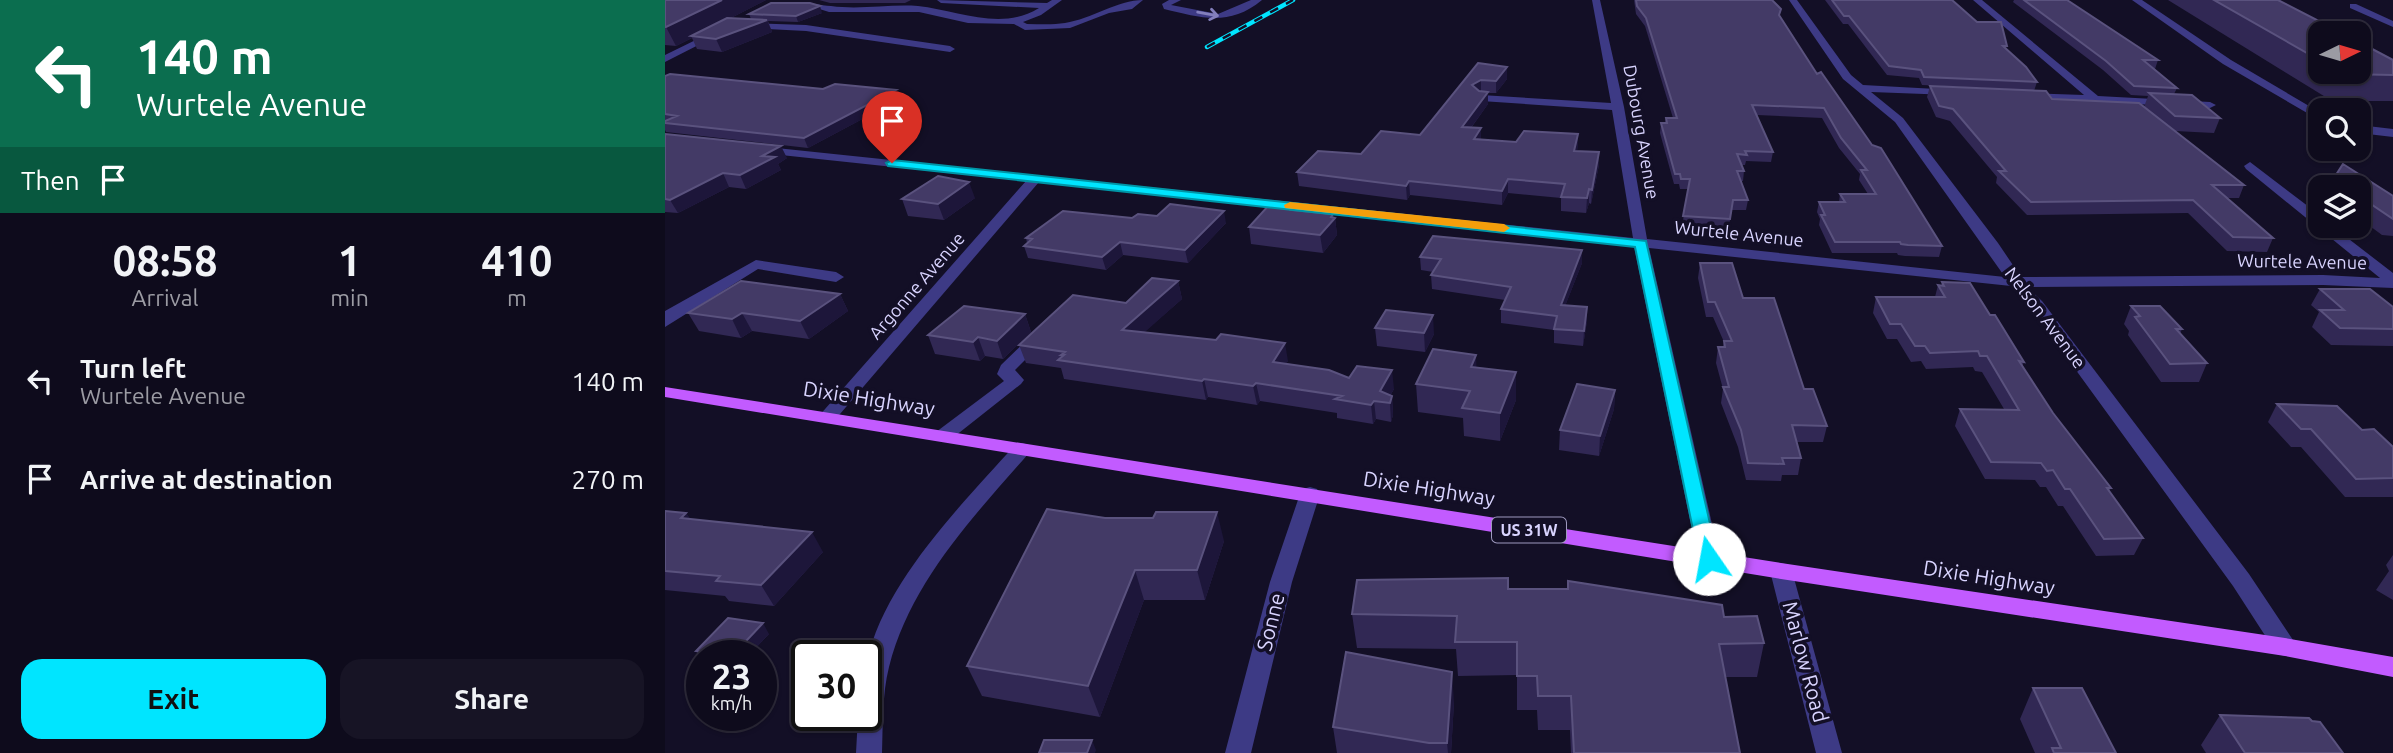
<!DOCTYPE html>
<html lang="en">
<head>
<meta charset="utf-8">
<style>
  :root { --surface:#0e0b1c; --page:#171425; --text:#f1f3f6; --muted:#9b9ba3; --line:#2e2b3b; --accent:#00e5ff }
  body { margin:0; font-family:Ubuntu,sans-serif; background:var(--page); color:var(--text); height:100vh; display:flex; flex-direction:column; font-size:26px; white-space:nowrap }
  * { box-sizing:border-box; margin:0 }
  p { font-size:23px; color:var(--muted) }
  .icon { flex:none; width:38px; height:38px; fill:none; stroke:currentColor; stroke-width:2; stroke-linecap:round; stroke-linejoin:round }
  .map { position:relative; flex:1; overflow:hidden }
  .panel { display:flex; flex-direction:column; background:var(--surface); width:665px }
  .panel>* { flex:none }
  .hud { background:#0b6e4f; color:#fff; overflow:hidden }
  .needle { width:46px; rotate:85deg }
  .controls { position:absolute; left:1643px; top:21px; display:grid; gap:14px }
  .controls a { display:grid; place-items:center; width:63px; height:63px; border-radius:14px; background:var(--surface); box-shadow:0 2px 5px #0004,0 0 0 2px var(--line); font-size:35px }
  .speed { position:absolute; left:21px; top:640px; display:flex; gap:14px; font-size:35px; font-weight:700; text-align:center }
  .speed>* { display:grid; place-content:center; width:91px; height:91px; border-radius:50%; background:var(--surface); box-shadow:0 2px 5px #0004,0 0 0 2px var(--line); line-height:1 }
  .speed small { font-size:18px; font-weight:400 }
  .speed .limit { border:4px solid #111; border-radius:10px; background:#fff; color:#111 }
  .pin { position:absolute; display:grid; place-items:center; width:60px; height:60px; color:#fff; margin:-72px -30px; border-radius:50% 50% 50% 0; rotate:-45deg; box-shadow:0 0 7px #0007 }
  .pin .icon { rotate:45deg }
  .me { position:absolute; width:77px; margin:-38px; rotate:348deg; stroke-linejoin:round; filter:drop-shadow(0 0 5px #0008) }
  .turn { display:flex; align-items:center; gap:24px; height:147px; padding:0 21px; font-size:32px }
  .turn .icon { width:91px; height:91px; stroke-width:2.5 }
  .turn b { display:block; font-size:49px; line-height:60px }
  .then { display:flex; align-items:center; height:66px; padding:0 21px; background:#0003; gap:14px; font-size:26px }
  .eta { display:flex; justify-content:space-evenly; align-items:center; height:119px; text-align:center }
  .eta b { font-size:42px; font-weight:700; line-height:49px }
  .action { display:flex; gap:14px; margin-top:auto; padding:14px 21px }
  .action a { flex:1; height:80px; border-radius:21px; background:var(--accent); color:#111; font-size:28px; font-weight:700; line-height:80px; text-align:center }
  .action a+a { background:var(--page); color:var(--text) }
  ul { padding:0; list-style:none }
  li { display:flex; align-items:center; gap:21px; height:98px; padding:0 21px }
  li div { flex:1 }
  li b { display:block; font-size:26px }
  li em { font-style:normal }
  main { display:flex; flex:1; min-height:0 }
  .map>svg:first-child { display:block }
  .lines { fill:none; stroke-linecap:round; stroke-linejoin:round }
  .minor { fill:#3d3a85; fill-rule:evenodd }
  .major { fill:#c25bff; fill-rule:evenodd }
  .rail-casing { stroke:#00e5ff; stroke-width:4.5 }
  .rail { stroke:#130f26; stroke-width:2.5; stroke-dasharray:9; stroke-linecap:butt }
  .wall { fill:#312854 }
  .shaded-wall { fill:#1d163a }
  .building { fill:#433a66; stroke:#5a527e; stroke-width:2 }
  .oneway { stroke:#837fbc }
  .route { fill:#00e5ff; stroke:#0095a6; stroke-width:2 }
  .slow { fill:#f59e0b }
  .labels { text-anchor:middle; stroke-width:7; stroke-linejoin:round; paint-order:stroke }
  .shield { fill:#130f26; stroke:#9e99be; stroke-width:2 }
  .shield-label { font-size:16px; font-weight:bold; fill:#d9d4ff }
  .street-label { font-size:18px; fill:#d9d4ff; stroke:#130f26 }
  .near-street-label { font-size:21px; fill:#d9d4ff; stroke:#130f26 }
</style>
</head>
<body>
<main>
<section class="panel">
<div class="hud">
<div class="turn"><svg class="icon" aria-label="left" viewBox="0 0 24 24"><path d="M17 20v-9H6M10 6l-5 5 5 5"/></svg><div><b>140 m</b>Wurtele Avenue</div></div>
<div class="then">Then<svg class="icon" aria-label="arrive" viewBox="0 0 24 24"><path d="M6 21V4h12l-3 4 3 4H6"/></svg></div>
</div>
<div class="eta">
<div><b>08:58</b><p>Arrival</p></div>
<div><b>1</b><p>min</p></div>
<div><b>410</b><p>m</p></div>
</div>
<ul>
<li><svg class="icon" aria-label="left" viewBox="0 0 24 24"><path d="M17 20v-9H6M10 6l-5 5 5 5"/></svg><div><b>Turn left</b><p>Wurtele Avenue</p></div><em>140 m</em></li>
<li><svg class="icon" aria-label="arrive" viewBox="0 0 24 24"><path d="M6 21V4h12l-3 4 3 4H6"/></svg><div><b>Arrive at destination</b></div><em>270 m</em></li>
</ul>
<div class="action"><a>Exit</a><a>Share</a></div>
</section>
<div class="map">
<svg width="1728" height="753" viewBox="0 0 1728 753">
  <rect width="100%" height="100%" fill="#130f26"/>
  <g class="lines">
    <path class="minor" d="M272,0L382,3L387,0H397L376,15L358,22L362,24C374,24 388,25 400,23C426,19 453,0 478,0L467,9L444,13L405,28L360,30L349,24L303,23L254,12H164L148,7H124L120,4C133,0 152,5 166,6C195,10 224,4 253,6C292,10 336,32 374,8L276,3Z
      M504,0H516L506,5L553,14L586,0H597C564,27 537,18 499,9L497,4Z
      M927,0H935L959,107L982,239L1340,277L1230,122L1178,79L1124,0H1132L1186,75L1198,85L1290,90V94L1286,95L1206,92L1238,118L1333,243L1356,277L1658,275L1715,278L1581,169L1579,166L1585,162L1656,216V226H1667L1728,273V288L1658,285L1362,287L1377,301L1584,574L1628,640L1632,647L1628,654L1620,656L1612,654L1568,586L1365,307L1346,286L984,248L1055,559L1052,565L1044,567L1036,565L1033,559L969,246L374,182L169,421L162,423L153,417L361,181L97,153L91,149L93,146L968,238L947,110L816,101L810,98L816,95L946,103Z
      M1308,0H1317L1433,96L1545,102L1551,105L1545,108L1359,98V94L1363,93L1419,95Z
      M1467,0H1477L1566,60L1656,113V121L1558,64Z
      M1685,4H1691L1728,21V27L1685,8Z
      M83,23L141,25L285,46L290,49L285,52L141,31L80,28V24Z
      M47,32L55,34L0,62V55Z
      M1694,125L1728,129V137L1694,133Z
      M91,260L171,272L179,277L171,282L93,269L0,327V311Z
      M375,332L383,337L350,370L359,380L356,384L285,440H271L269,436L271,432L339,381L332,374L336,365L369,333Z
      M357,443L364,445L367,449L364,453C308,517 245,583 224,667C217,695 218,725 217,753H191L193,716H201C201,699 198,678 202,662C218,583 298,503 350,445Z
      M645,487L652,489L655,494L627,582L586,753H560L605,582L635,494L638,489Z
      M1116,563L1124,565L1127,571L1177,753H1151L1105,571L1108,565Z"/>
    <path class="major" d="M0,387L1116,563L1620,638L1728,657V677L1620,656L1116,579L0,397Z"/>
    <g class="rail-casing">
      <path id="rail" d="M542,47L628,0"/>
    </g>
    <use href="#rail" class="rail"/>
  </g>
  <path class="wall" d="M0,0H101L66,18L86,19L84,14L157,13L133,22L103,21L107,32L57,52L32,49L27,38L11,46L0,45Z
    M154,0H246L240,3H165Z
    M969,0H1107L1115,17L1152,74L1277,246L1274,257L1240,256L1233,255L1232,253H1167L1154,225L1155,219L1152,212L1154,202H1174L1175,194H1203L1194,180L1195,174L1174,148L1157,118L1092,115L1108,152L1106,162L1081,161L1080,165H1077L1079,171L1078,181H1076L1083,200L1081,210H1067L1063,230L1017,227L1023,189H1015L1014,184H1009L995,133L996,123H1000L1001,118H1008L980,26L971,14Z
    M1160,0H1287L1312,22L1342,46L1341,48L1372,82L1369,91L1387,99L1479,107L1483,96L1466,95L1438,70L1348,2L1349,0H1402L1493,60L1490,69L1512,88L1509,94L1555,118L1549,133L1510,131L1579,185L1574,198H1562L1608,238L1602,252L1562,251L1523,213L1362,215L1331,183L1332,177L1285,121L1271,117L1262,97L1265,86L1340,89L1257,85L1254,78L1222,75L1183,24H1178Z
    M1503,0H1613L1656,33V72H1694L1728,60V101H1667Z
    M813,63L842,79L831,93H823V104L806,128H816V139L851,142L913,134L912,151L934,152V165L926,204L924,203L921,213L896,211V198L843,193L837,205L745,195L742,200L634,186L632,172L696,154L755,135Z
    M0,76L235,99L143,148L1,132L0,130Z
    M0,134L122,158L113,164L116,170L81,189L64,187L13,213L0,212Z
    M1669,178L1728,196V236L1717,235L1694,218V187H1664Z
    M310,198L279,220L243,216L237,199Z
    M628,210L670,218L672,235L658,253L586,244L584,227Z
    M467,218L561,223L523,263L458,255L441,270L363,258L359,246L362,243L361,238Z
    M755,257L917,263L900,306L922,321L918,346L889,343V330L836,323V309L840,300L767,289L766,275L768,272L756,270Z
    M1035,263L1078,298L1162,426L1158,442H1132L1136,458L1133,475H1117L1116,481L1081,480L1073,447L1056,403L1058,389L1051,363L1053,347H1058L1059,342L1048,317H1041L1033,278Z
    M513,281L517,299L479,332L623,361L621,363L729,389L725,396H727L728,415L726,422L711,419L708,424L672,418V413L595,401L592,405L543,397L541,400L399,379L396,368L361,363L354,345Z
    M1277,282L1325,315L1359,362L1357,367L1388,413L1446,488L1444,491L1478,538L1469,555L1431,556L1398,506H1393L1381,487H1375L1370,480L1320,479L1290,426L1295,409H1339L1317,372L1310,371L1308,367L1261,369L1256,361L1246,362L1232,339H1222L1208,313L1211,297H1270L1273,285L1276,286Z
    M1655,289L1728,307V346L1666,345L1647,327L1654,312L1646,305Z
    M175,294L183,311L144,339L87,331L76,338L34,331L23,313Z
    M1466,306L1517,329L1515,334L1542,363L1534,382H1496L1463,335L1464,331L1459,324Z
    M360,314L366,332L338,359L320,356L315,361L270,354L263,335Z
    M710,328L769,334L760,352L712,346Z
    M811,367L851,372V400L835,441L799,436L798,418L753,412L751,384Z
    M950,390L949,409L934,456L894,450L895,430Z
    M1612,404L1697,430L1728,447V497H1680L1636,447H1626L1603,422Z
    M382,509L559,541L540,600H479L435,717L317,696L302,666Z
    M0,511L21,513L25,519L158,552L109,606L64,601L60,596L0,590Z
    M1728,555V600L1711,590L1724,571L1721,565Z
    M903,581L1059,617L1099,643L1092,677H1060L1075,753H906L905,730H873L872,710H852V675L793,676L791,649L692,648L687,614L843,589H903Z
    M104,634L83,656H37V659L31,651Z
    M1368,688L1451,753H1370L1355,719Z
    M789,702L786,753H672L668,727Z
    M1555,715L1678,753H1541L1536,745Z"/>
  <path class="shaded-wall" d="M57,0H101L31,36H26L27,38L11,46L1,27Z
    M155,6L157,13L133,22L131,16Z
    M102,20L107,32L57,52L51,39Z
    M842,67V79L831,93V81Z
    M816,80V92L807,85Z
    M231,90L235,99L143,148L139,138Z
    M823,92V104L797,140V127Z
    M816,128V141L809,139Z
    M913,134V147L909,164V151Z
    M116,146L122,158L113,164L116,170L81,189L75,175L97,156Z
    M934,152V165L926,204L927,190Z
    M58,173L64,187L13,213L5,200Z
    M843,179V193L837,205V191Z
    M744,181L745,195L742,200L741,186Z
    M304,182L310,198L279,220L273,204Z
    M924,189V203L921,213L922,198Z
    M559,211L561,223L523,263L520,250Z
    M668,214L669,219L670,218L672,235L658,253L655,235Z
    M455,242L458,255L441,270L437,257Z
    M917,250V263L895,319L896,305Z
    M513,281L517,299L462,348L457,330Z
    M175,294L183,311L144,339L135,321Z
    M922,307V321L918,346L919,331Z
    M77,313L87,331L76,338L67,319Z
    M360,314L366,332L338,359L332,341Z
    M768,315L769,334L760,352L759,333Z
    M313,337L320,356L315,361L308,342Z
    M620,343L623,361L611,380L608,362Z
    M811,355L812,382L806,367Z
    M727,370L729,389L721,402L715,391Z
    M851,372V400L835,441V413Z
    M539,379L543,397L541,400L537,381Z
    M591,383L595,401L592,405L588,386Z
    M950,390L949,409L934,456L935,436Z
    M727,396L728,415L726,422L725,403Z
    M709,401L711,419L708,424L706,405Z
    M552,512L559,541L540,600L532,570Z
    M21,513L35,533L16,518Z
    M147,532L158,552L109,606L96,585Z
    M470,570L479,600L435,717L423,686Z
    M98,623L104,634L83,656H67Z
    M787,672L789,702L786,753H783L782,743Z
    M427,740L431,750L430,753H422Z"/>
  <path class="building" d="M0,0H57L1,27H0Z
    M971,0H1107L1116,9L1114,15L1152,74L1156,72L1207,145L1216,148L1277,246L1243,245L1236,244L1235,242H1170L1156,215H1160L1154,202H1180L1175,194H1211L1196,170H1202L1176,138L1159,108L1087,105L1108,152L1080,151L1082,155L1072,154L1079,171H1072L1083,200H1068L1065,219L1018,216L1025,179H1016L1015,174H1010L996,123H1002L1001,118H1012L981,18L972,6Z
    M1167,0H1287L1312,22H1336L1342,46H1338L1361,67L1372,82L1259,77L1256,70L1224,66L1184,16H1179Z
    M1359,0H1402L1493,60H1478L1512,88L1469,86L1441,61Z
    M1549,0H1613L1677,33H1656V61Z
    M106,3H145L155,6L131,16L84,14Z
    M62,18L102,20L51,39L26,36Z
    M1694,42L1728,60V75L1680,74L1675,72H1694Z
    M813,63L842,67L831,81L816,80L807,85L814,91L823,92L797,127L816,128L809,139L851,142L859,131L913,134L909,151L934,152L927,190L924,189L922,198L896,197L900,184L843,179L837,191L744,181L741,186L632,172L653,151L696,154L716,131L755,135Z
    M5,74L158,89L170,84L231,90L139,138L0,123V121L12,116L0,114V76Z
    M1265,86L1381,91L1387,99L1474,103L1579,185H1547L1608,238L1568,237L1528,200L1366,202L1334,171H1341L1288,109L1274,106Z
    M1484,93L1527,95L1555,118L1510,116Z
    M0,134L116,146L97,156L110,157L75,175L58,173L5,200L0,199Z
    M1678,164L1728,196V219L1694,196V187H1682L1669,178Z
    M273,176L304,182L273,204L237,199Z
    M505,204L559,211L520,250L455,242L437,257L359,246L367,239L361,238L398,211L467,218L473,214L492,216Z
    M604,205L628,208L626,210L668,214L666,217L670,218L655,235L584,227Z
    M768,236L917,250L896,305L922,307L919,331L889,329L892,316L836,309L846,287L766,275L776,259L755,257Z
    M1035,263H1067L1078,298H1109L1139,389H1148L1162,426L1127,425L1136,458H1117L1119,464L1083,463L1076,430L1058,387H1064L1053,347H1060L1059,341H1067L1050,302H1043Z
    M487,278L513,281L457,330L551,340L556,334L620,343L608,362L664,370L684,378L692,366L727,370L715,391L727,396L725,403L709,401L706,405L670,399L677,396L591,383L588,386L539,379L537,381L393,360L399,355H396L400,352L354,345L408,295L461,303Z
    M76,281L175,294L135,321L77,313L67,319L23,313Z
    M1277,282L1305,283L1325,315H1330L1359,362L1354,361L1388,413L1446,488H1442L1478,538L1439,539L1405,489H1400L1388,470L1382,471L1376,463L1326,462L1295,409L1354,410L1322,356H1315L1313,351L1265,353L1260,346H1250L1236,324H1225L1211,297H1280L1273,285L1279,286Z
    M1655,289H1705L1728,307V329L1675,328L1655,310H1679Z
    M299,306L360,314L332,341L313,337L308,342L263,335Z
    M1466,306H1495L1517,329H1511L1542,363L1505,364L1470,317L1475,316Z
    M721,310L768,315L759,333L710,328Z
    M768,349L811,355L806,367L851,372L835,413L797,408L805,391L751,384Z
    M912,384L950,390L935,436L895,430Z
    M1612,404L1672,406L1697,430L1709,429L1728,447V478L1691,479L1646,429H1636Z
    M382,509L440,518H488L491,512H552L532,570H470L423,686L302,666Z
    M0,511L21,513L16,518L147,532L96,585L51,581L55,576L0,571Z
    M843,578V589H903V581L1057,605L1059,617L1092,616L1099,643L1054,644L1075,753H909L906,696H873L872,676H852V642H790L792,616L687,614L692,580Z
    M63,618L98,623L67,656L31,651Z
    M681,652L787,672L782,743H764L668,727Z
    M1368,688H1417L1451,753H1389L1387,748H1396Z
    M1555,715L1644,718L1647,721L1655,722L1678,753H1580Z
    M379,740H427L422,753H374Z"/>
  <defs><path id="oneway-shaft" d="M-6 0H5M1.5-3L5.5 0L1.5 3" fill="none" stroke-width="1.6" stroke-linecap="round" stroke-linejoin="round" transform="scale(1.75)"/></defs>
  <use class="oneway" href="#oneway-shaft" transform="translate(543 14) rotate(10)"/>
  <path class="route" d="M227,160L981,241L1053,559L1051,565L1044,567L1037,565L1034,559L970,247L223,166L221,163Z"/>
  <path class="slow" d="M625,202L839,224L845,228L839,232L620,208L619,205Z"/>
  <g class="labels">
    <rect class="shield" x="827" y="517.5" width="74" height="25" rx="5"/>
    <g class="shield-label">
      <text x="864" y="536">US 31W</text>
    </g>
    <g class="street-label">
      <text transform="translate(976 132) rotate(80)" y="6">Dubourg Avenue</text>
      <text transform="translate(1074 234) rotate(6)" y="6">Wurtele Avenue</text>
      <text transform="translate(1637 262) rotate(1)" y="6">Wurtele Avenue</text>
      <text transform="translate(252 286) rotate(-49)" y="6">Argonne Avenue</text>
      <text transform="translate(1380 318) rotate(53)" y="6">Nelson Avenue</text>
    </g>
    <g class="near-street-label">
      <text transform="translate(204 399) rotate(9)" y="7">Dixie Highway</text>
      <text transform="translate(764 489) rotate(9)" y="7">Dixie Highway</text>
      <text transform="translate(1324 578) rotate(9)" y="7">Dixie Highway</text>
      <text transform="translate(606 622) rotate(-76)" y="7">Sonne</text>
      <text transform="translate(1140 662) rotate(75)" y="7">Marlow Road</text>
    </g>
  </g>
</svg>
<div class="controls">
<a><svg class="needle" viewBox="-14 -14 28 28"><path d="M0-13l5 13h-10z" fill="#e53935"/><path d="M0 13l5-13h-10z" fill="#9b9ba3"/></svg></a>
<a><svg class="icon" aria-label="search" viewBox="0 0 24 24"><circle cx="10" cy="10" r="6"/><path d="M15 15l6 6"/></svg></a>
<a><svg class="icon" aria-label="layers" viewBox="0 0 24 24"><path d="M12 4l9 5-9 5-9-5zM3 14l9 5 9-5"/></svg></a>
</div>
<div class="speed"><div>23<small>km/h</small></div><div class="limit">30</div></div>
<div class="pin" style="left:227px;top:163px;background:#d93025"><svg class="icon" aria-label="arrive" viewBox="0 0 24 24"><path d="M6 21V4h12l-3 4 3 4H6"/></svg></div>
<svg class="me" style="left:1044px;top:559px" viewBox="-20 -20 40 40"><circle r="19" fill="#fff"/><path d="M0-13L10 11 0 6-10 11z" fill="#00e5ff"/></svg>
</div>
</main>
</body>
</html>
